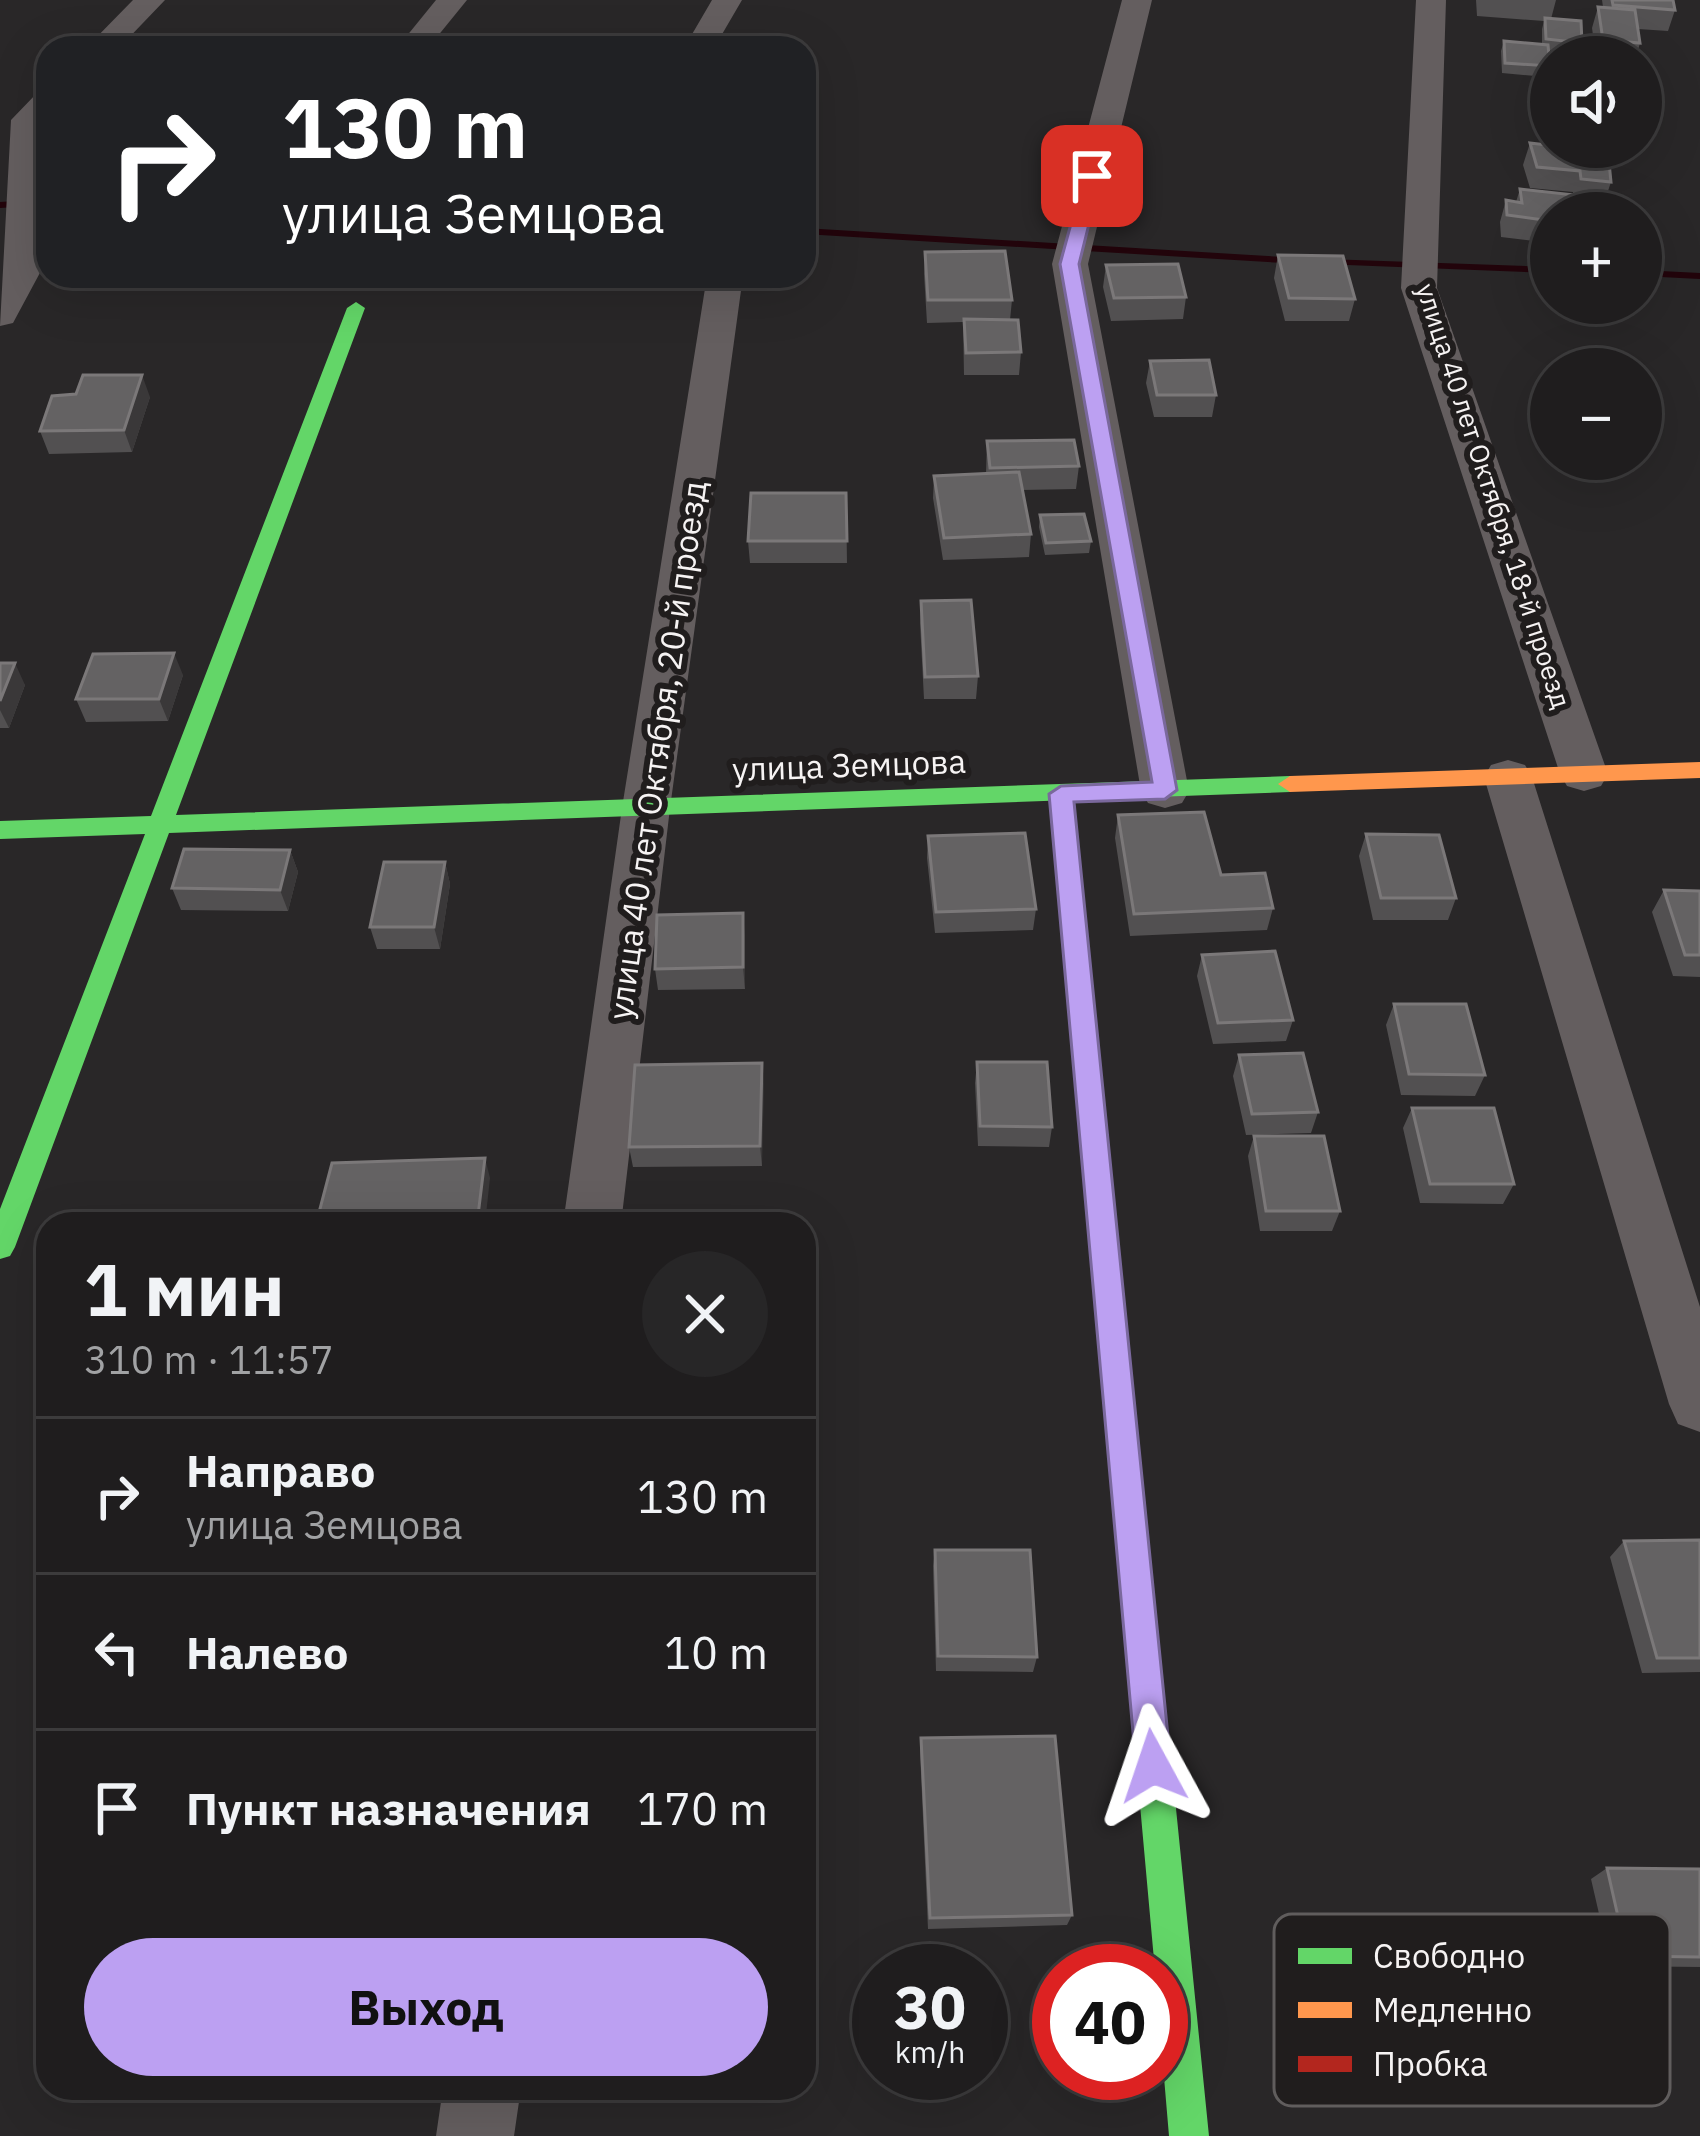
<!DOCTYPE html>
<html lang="ru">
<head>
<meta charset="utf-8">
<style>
  :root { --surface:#1f1d1e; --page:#272627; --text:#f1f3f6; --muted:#a1a2a4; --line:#3c3b3c; --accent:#bca0f2 }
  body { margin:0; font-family:"IBM Plex Sans",sans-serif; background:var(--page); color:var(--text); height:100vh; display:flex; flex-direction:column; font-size:45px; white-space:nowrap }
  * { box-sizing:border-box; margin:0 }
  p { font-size:39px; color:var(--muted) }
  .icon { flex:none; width:66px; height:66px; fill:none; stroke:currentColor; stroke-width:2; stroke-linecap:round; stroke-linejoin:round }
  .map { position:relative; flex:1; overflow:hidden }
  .side { position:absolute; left:36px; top:1212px; width:780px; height:888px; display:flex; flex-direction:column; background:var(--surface); border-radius:36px; box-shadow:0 12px 48px #0002,0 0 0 3px var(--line) }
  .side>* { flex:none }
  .top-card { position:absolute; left:36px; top:36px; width:780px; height:252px; border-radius:36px; box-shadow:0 12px 48px #0002,0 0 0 3px var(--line); background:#202124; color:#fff; overflow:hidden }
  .buttons { position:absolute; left:1530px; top:36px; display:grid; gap:24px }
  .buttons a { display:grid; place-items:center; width:132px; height:132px; border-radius:50%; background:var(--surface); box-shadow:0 12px 48px #0002,0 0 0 3px var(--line); font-size:60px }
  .speed { position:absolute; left:852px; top:1944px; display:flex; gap:24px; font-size:60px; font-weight:700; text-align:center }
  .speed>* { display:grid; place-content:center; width:156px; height:156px; border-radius:50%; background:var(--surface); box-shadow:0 12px 48px #0002,0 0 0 3px var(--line); line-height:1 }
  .speed small { font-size:30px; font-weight:400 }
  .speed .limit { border:18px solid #d22; background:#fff; color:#111 }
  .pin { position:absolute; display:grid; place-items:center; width:102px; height:102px; color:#fff; margin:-51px; border-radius:24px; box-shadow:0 6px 18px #0006 }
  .me { position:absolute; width:132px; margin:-66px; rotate:355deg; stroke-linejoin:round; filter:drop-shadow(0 0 9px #0008) }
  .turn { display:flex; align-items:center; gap:42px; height:252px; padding:0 48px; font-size:54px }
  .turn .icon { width:156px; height:156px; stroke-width:2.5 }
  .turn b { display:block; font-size:84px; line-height:102px }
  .round { display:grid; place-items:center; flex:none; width:126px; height:126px; border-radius:63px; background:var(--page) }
  .headline { display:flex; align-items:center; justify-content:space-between; height:204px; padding:0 48px }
  h1 { font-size:72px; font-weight:700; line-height:90px }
  .button { display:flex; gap:24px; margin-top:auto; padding:24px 48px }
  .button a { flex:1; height:138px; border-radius:72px; background:var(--accent); color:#111; font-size:48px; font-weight:700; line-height:138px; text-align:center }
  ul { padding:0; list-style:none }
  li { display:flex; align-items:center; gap:36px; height:156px; padding:0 48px; border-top:3px solid var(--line) }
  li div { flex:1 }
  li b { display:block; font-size:45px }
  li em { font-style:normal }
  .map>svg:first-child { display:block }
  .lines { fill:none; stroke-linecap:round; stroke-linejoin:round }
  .stream { fill:#22040b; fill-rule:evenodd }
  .street { fill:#645e5f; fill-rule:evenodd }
  .fast { fill:#63d668; fill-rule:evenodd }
  .slow { fill:#ff974d; fill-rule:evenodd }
  .jam { fill:#b3261e; fill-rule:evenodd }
  .wall { fill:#525051 }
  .shaded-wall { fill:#3a3839 }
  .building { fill:#646263; stroke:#7b7879; stroke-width:3 }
  .route { fill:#bca0f2; stroke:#7a689d; stroke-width:3 }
  .labels { text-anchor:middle; stroke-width:12; stroke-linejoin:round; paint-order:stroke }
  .far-street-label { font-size:27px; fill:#f6f3f3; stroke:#201d1d }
  .street-label { font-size:33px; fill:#f6f3f3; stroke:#201d1d }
  .key { fill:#201d1d; stroke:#605d5d; stroke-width:3 }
  .key-label { font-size:33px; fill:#f6f3f3 }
</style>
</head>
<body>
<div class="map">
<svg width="1700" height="2136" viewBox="0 0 1700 2136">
  <rect width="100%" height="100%" fill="#292728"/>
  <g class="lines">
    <path class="stream" d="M48,199V205L0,208V202Z
      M804,228L1300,258L1305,261L1300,264L804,234Z
      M1326,259L1551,267V273L1322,264V260Z
      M1641,270L1700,273V279L1641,276Z"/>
    <path class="street" d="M133,0H165L119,48H86Z
      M436,0H467L428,48H397Z
      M712,0H742L714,48H684Z
      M1122,0H1152L1088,264L1189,791L1182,803L1165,808L1148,803L1141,791L1052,264Z
      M1416,0H1446L1437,288L1608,774L1601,786L1584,791L1567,786L1560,774L1401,288Z
      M48,90L42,269L13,323L0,326L11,120L37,93Z
      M707,276H743L670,808L621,1224H563L622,808Z
      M1508,760L1525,765L1532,777L1700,1307V1432L1678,1424L1669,1404L1484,777L1491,765Z
      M443,2088H521L514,2136H436Z"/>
    <path class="fast" d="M356,302L365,308L176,815L1290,776L1302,784L1290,792L169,833L15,1247L10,1256L0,1259V1209L145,834L0,839V821L151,816L347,308Z
      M1089,1073L1099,1076L1103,1084L1209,2136H1169L1161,2042V1971H1155L1075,1084L1079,1076Z"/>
    <path class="slow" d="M1700,762V778L1290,792L1278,784L1290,776Z"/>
    <path class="jam" d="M1061,786L1073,794L1103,1084L1099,1092H1079L1075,1084L1049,794Z"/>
  </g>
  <path class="wall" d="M1476,0H1556L1551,19L1582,43L1579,53L1548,50L1550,66L1547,77L1502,73L1501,51L1504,41L1542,44V29L1544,21L1477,16Z
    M1602,0H1673L1675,10L1668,31L1638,29L1640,43L1636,57H1596L1592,28L1598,7H1603Z
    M1530,143L1611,182L1604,203L1584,202L1551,213V243L1501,237L1500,222L1506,200L1516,202L1520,189L1573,195V192L1530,188L1523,165Z
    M925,252L1012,300L1010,320L1021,352L1019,375H964L963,322L927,323L924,274Z
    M1278,255L1355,299L1349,321H1285L1274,278Z
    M1106,265L1186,297L1183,319L1111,321L1103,287Z
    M269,276H365L359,286L272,289Z
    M1150,361L1216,395L1212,417H1154L1146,383Z
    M150,397L132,452L49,454L40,431Z
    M987,441L1079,466L1076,489L1022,490L1031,534L1029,557L943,560L933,498L934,476L986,473Z
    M846,493L847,563H750L748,541Z
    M1040,515L1091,541L1089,553L1045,555L1039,527Z
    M921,601L978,676L976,699H924L920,623Z
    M0,663L25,685L9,728H0Z
    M183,675L168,721L86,722L76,699Z
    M1118,815L1273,908L1267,930L1130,936L1115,838Z
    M1366,834L1456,898L1448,920H1373L1359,856Z
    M928,836L1036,909L1033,930L935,933L927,858Z
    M290,850L298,872L288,911L181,910L172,888Z
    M445,862L450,884L440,949H377L370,927Z
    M1664,890L1700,891V977L1673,976L1652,912Z
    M743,913L745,989L658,990L655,969Z
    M1202,955L1293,1020L1286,1041L1213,1044L1197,976Z
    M1394,1004L1485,1075L1475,1096L1401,1095L1386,1025Z
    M1239,1055L1318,1112L1311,1133L1246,1135L1233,1076Z
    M977,1062L1052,1127L1049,1147L978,1146L975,1083Z
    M762,1063V1166L633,1167L629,1147Z
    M1412,1108L1514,1184L1503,1204L1420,1203L1403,1128Z
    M1254,1136L1340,1211L1332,1231H1260L1248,1156Z
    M1700,1540V1672L1642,1673L1610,1557L1624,1541Z
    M935,1550L1037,1657L1033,1672L936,1671L933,1566Z
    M921,1738L1072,1915L1067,1925L928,1929L920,1751Z
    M1607,1868L1700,1869V1967L1611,1966L1591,1879Z"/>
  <path class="shaded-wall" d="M142,375L150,397L132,452L124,430Z
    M174,653L183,675L168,721L159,699Z
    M15,663L25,685L9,728L0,710V701Z
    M290,850L298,872L288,911L280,890Z
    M445,862L450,884L440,949L434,927Z
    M743,913L745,935V989L743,967Z
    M762,1063L764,1084L762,1166L760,1146Z
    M485,1158L490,1178L485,1224H477Z"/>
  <path class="building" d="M1612,0H1673L1675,10L1613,5Z
    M1598,7L1635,10L1640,43L1603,40Z
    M1545,18L1581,21L1582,43L1546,39Z
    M1504,41L1548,45L1550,66L1505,63Z
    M1530,143L1608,152L1611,182L1581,179L1580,171L1537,167Z
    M1520,189L1584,196V213H1551V221L1507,215L1506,200L1522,203Z
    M1005,251L1012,300H928L925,252Z
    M1278,255L1343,256L1355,299L1289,298Z
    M1178,264L1186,297L1114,298L1106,265Z
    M964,319L1018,320L1021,352L966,353Z
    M1209,360L1216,395H1157L1150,361Z
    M83,375H142L124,430L40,431L52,396L76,394Z
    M1074,440L1079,466L990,468L987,441Z
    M1019,472L1031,534L944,538L934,476Z
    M751,493H846L847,541H748Z
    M1084,514L1091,541L1046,543L1040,515Z
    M971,600L978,676L925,677L921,601Z
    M174,653L159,699H76L93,654Z
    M0,663H15L0,701Z
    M1204,812L1221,875L1265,873L1273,908L1134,914L1118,815Z
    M1025,833L1036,909L936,912L928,836Z
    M1366,834L1439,835L1456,898H1381Z
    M184,849L290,850L280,890L172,888Z
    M384,862H445L434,927H370Z
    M1664,890L1700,891V955H1685Z
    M743,913V967L655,969L657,915Z
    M1275,951L1293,1020L1218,1023L1202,955Z
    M1394,1004H1466L1485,1075L1409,1074Z
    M1303,1053L1318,1112L1252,1114L1239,1055Z
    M977,1062H1047L1052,1127L980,1126Z
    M762,1063L760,1146L629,1147L635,1065Z
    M1412,1108H1494L1514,1184H1430Z
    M1254,1136H1324L1340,1211H1266Z
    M485,1158L477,1224H316L332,1163Z
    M1700,1540V1658H1657L1624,1541Z
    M935,1550H1030L1037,1657L938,1656Z
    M1055,1736L1072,1915L930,1918L921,1738Z
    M1607,1868L1700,1869V1957L1627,1956Z"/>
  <path class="route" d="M1092,171L1101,176L1079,264L1177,790L1165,799L1074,802L1171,1766L1166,1778L1153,1783L1141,1778L1136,1766L1049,794L1061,786L1152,782L1060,264L1084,176Z"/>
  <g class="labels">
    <g class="far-street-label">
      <text transform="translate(1493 496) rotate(72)" y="9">улица 40 лет Октября, 18-й проезд</text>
    </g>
    <g class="street-label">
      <text transform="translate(657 750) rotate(-82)" y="12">улица 40 лет Октября, 20-й проезд</text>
      <text transform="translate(849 765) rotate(-2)" y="12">улица Земцова</text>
    </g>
  </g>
  <rect x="1274" y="1914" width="396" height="192" rx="18" class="key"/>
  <rect x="1298" y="1948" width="54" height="16" fill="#63d668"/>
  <rect x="1298" y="2002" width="54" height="16" fill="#ff974d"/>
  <rect x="1298" y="2056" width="54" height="16" fill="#b3261e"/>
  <g class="key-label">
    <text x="1373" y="1968">Свободно</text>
    <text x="1373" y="2022">Медленно</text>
    <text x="1373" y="2076">Пробка</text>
  </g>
</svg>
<div class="buttons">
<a><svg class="icon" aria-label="sound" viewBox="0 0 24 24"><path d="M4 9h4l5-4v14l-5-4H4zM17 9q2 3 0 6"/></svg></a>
<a>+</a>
<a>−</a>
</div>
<div class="speed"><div>30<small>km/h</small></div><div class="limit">40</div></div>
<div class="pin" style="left:1092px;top:176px;background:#d93025"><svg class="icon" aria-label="arrive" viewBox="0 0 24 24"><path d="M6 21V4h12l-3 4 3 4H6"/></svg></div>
<svg class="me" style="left:1153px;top:1766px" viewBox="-20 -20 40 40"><path d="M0-17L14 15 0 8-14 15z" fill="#bca0f2" stroke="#fff" stroke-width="4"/></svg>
<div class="top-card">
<div class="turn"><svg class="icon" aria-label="right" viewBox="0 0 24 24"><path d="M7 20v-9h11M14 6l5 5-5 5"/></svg><div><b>130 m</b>улица Земцова</div></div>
</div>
<section class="side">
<div class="headline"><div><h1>1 мин</h1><p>310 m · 11:57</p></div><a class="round"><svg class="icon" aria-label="close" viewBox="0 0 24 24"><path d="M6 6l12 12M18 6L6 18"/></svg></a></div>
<ul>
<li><svg class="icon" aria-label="right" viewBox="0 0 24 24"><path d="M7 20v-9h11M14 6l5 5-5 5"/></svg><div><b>Направо</b><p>улица Земцова</p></div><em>130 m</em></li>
<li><svg class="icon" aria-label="left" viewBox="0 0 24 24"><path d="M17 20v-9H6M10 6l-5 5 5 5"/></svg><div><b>Налево</b></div><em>10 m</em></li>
<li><svg class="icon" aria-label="arrive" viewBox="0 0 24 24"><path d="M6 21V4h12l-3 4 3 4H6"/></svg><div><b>Пункт назначения</b></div><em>170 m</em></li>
</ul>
<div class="button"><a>Выход</a></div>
</section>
</div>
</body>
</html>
